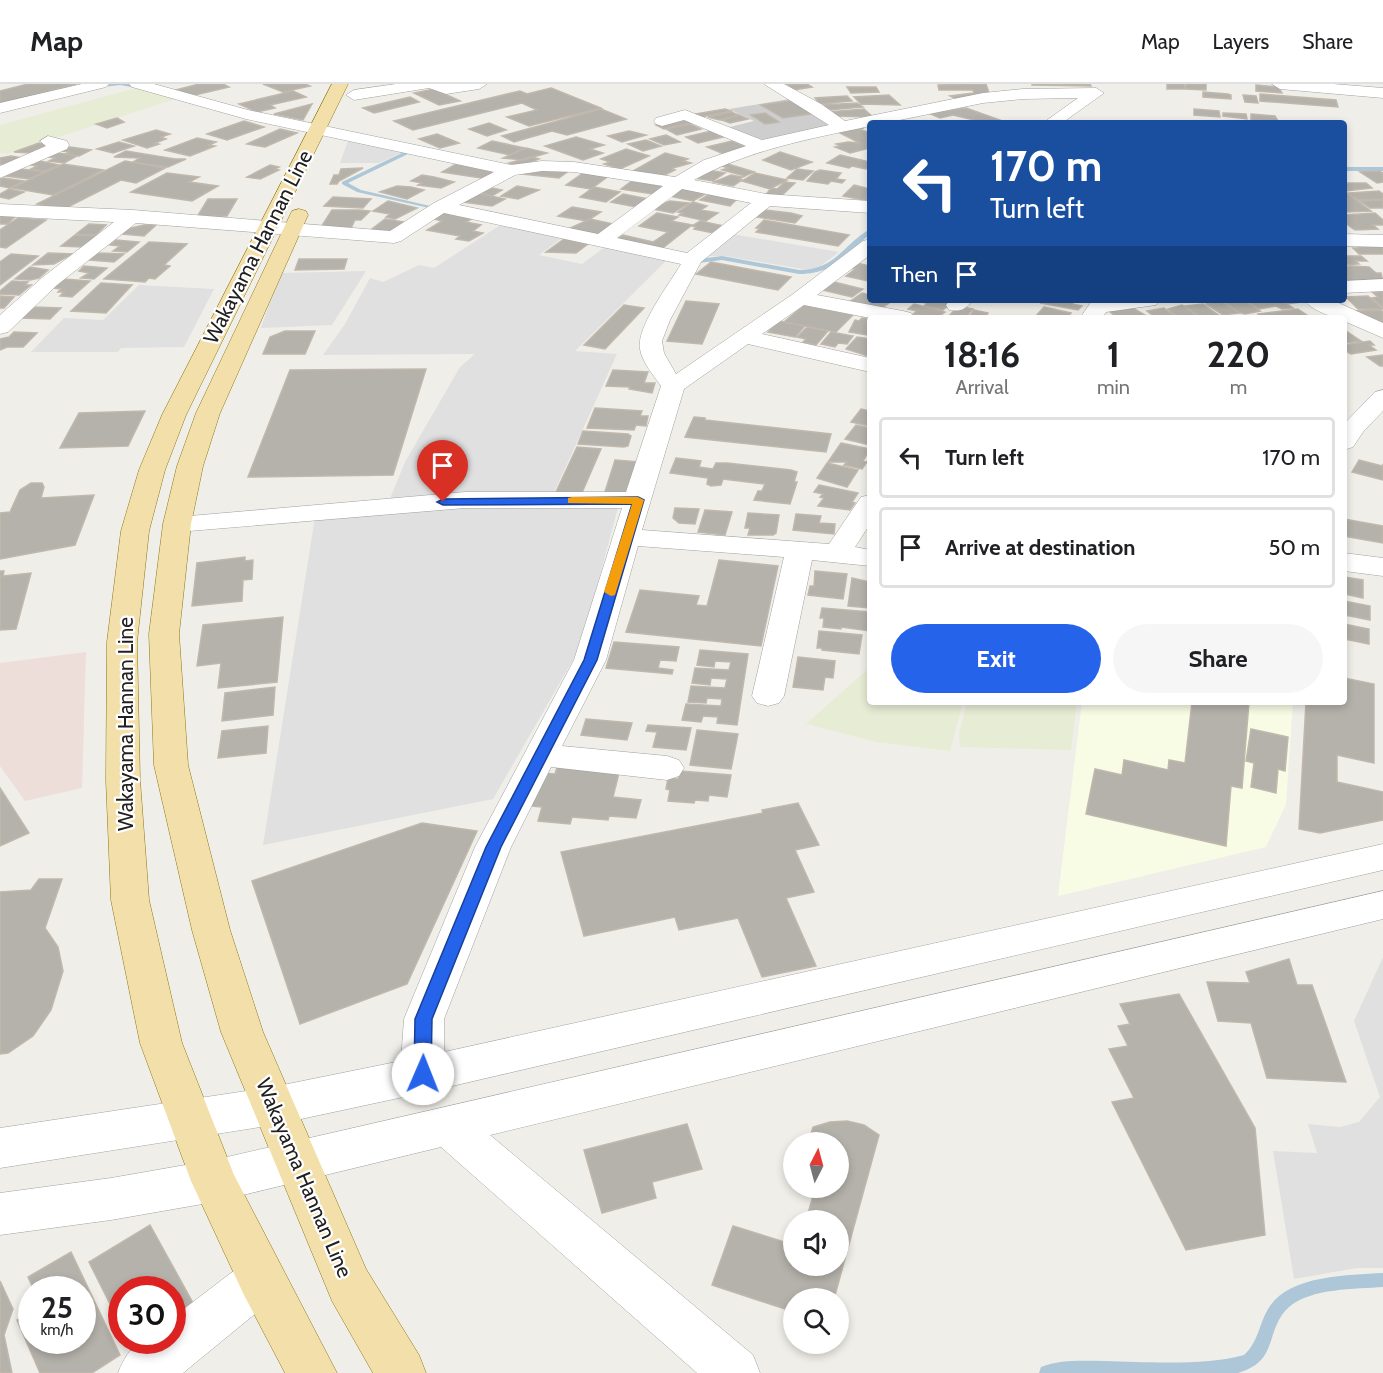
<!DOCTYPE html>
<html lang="en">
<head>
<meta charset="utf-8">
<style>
  :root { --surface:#fff; --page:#f6f6f6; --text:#202124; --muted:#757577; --line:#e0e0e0; --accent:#2563eb }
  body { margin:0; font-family:Cabin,sans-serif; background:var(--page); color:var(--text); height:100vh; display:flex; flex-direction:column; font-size:22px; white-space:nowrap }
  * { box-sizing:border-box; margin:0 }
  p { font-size:20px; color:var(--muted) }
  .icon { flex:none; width:33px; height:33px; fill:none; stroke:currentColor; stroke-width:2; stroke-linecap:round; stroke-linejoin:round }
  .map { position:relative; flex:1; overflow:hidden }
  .drawer { position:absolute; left:867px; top:231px; width:480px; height:390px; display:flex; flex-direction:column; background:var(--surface); border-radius:6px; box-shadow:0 3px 9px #0003 }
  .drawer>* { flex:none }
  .hud { position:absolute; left:867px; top:36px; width:480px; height:183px; border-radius:6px; box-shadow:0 3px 9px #0003; background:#1a4fa0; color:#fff; overflow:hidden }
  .needle { width:39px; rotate:6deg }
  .buttons { position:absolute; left:783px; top:1048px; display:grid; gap:12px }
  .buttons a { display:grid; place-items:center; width:66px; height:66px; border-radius:50%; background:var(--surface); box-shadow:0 3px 9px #0003; font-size:30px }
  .speed { position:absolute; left:18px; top:1192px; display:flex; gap:12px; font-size:30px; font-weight:700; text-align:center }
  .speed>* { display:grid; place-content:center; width:78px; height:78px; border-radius:50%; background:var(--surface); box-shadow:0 3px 9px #0003; line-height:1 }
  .speed small { font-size:15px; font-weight:400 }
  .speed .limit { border:9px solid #d22; background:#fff; color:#111 }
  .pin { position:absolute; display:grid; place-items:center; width:51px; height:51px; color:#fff; margin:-62px -26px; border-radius:50% 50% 50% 0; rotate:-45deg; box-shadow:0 0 6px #0007 }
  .pin .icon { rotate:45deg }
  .me { position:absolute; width:66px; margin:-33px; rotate:1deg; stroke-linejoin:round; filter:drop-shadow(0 0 4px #0008) }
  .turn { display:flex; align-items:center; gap:21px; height:126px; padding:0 24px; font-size:27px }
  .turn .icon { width:78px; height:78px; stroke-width:2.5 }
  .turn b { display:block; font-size:42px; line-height:51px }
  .then { display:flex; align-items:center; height:57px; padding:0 24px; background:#0003; gap:12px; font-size:22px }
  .eta { display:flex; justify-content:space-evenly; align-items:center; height:102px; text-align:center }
  .eta b { font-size:36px; font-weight:700; line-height:42px }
  .button { display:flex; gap:12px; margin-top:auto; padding:12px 24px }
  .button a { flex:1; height:69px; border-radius:36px; background:var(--accent); color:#fff; font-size:24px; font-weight:700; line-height:69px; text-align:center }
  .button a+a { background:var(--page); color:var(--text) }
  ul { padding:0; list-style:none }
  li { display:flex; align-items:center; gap:18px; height:81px; margin:0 12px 9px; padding:0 12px; border:3px solid var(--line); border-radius:6px }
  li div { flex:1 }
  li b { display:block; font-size:22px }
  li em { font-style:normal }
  header { display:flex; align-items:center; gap:36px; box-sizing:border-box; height:84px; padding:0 30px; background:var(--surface); border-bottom:2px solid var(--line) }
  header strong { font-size:28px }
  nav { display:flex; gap:33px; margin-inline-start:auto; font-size:21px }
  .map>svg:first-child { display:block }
  .commercial { fill:#eeded9 }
  .education { fill:#f8fce5 }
  .religious { fill:#cecece }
  .farmland { fill:#e7ecd5 }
  .parking { fill:#e0e0e0 }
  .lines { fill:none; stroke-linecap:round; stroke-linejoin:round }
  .stream { fill:#adc7d8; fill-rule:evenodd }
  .building { fill:#b5b1ab; stroke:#c0b8ac; stroke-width:1.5 }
  .minor-casing { stroke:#a1a1a1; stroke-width:1 }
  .major-casing { stroke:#8c7810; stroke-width:1 }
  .minor { fill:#fff; fill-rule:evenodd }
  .major { fill:#f2dfaa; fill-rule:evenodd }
  .route { fill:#2563eb; stroke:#184099; stroke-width:1.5 }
  .slow { fill:#f59e0b }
  .labels { text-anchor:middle; stroke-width:4.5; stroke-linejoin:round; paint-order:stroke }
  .street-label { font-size:21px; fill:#202020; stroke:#fff }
</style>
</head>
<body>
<header>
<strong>Map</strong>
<nav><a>Map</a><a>Layers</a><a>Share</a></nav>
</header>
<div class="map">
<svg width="1383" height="1289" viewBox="0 0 1383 1289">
  <rect width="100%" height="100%" fill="#f0eee8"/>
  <path class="commercial" d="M86,568L82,704L25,717L0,682V579Z"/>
  <path class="education" d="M1082,618H1293L1286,720L1266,763L1058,812Z"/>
  <path class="religious" d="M795,14L837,42L761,59L726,44L754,37L729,25Z"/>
  <path class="farmland" d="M136,4L175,15L7,70L0,69V41Z
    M870,583V618H963L950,667L877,658L806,640Z
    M967,618H1077L1071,666L960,663L959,649Z"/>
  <path class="parking" d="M348,57L393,66L401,69L379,79H340Z
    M502,140L562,154L539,171L582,180L605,163L666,177L575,267L617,270L553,411L389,417L405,378L460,283L475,270L323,271L345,240L370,194L383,198L419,181L434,184Z
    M732,150L839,168L818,184L809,186L725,172H704Z
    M366,187L332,241L261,244L280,189Z
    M139,201L214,205L184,263L121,264L118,268H31L64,234L103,236Z
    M619,420L581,562L493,715L263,761L315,433L460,422Z
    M1383,873V1184H1357L1294,1195L1273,1067L1317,1069L1308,1040L1340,1043L1359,1038L1380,1013L1354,937Z"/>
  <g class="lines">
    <path class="stream" d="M108,0H128L144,4L142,5L120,1L96,4L94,3Z
      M392,63L410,69L348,99L361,106L443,125V127L357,108L342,100V98L402,69L392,65Z
      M1344,83H1383V87H1344Z
      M870,145V150C846,171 833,190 799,190L722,176L691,180L688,178L691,176L722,172L799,186C836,186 842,161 870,145Z
      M1383,1189V1203C1356,1205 1311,1204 1289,1223C1264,1246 1280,1277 1238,1289H1039L1041,1283C1061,1275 1084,1277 1105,1277C1145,1278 1206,1282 1244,1271C1259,1258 1259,1238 1270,1222C1291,1191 1349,1191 1383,1189Z"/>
  </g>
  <path class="building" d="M28,0H76L0,19V7Z
    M199,0H223L229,3L191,12L176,6Z
    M263,0H305L310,2L283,8Z
    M807,0L812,3L794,6L787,1Z
    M986,0L990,12L958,16L950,12L974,9L973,6H939L938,1Z
    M1032,0H1090L1091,2L1032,1Z
    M1167,0H1184L1185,5H1167Z
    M1186,0H1206V6L1186,5Z
    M1256,1L1278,3L1282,9L1256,7Z
    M847,3H876L879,8L851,9Z
    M551,4L601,24L529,42L507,33L537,26L522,19L413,46L394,37L520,7L527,10Z
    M434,5L460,17L439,21L414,9Z
    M293,7L306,13L270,21L275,24L257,28L239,20Z
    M1203,8L1228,10L1231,11V15L1203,13Z
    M1260,10L1336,16L1338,23L1260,17Z
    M889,11L900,21L861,20L854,13Z
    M1243,11L1256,12L1258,19L1245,18Z
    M847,12L852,17L820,20L815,14Z
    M410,13L419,18L374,29L363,24Z
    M795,16L817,29L783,34L761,21Z
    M857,19L863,23L829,26L824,21Z
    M312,20L303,36L274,30Z
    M966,24L1000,36L987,39L953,31L940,34L928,29Z
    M601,25L626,35L567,51L552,47L514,58L502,52Z
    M725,25L731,27L701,33L695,30Z
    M864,25L873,33L831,32L826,28Z
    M1194,25L1219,27L1220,33L1194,31Z
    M731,28L739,31L720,36L708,33Z
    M765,29L779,38L765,40L751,31Z
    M1223,29L1246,30L1247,35L1223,32Z
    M1251,30L1275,32L1278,37L1251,36Z
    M739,31L748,35L730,39L722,36Z
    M117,34L124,38L107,44L96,40Z
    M686,36L691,39L664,45L656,41Z
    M244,37L264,43L227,56L207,50Z
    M489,39L506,46L487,52L469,45Z
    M690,40L701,45L677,51L666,45Z
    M860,43L864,44L859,45L870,49V64L850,69L835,63L840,62L836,60L848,58L860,59L838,48Z
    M280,45L297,49L265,63L247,60Z
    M156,46L170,50L161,53L166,55L155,59L159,60L147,64L123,56Z
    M629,47L646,51L622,58L608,52Z
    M711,47L723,53L698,59L686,53Z
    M437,50L459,59L440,64L419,55Z
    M666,51L680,58L664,61L650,55Z
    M576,53L604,61L590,65L603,69L583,76L545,62Z
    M197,54L216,58L209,61L215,62L190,72L165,66Z
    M646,56L661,62L643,67L628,60Z
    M492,57L524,64L510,71L478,64Z
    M492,57L525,64L510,71L478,64Z
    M732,57L746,63L726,71L707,63Z
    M119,58L134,62L113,69L97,65Z
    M39,59L48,61L30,69L14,68Z
    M70,63L91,66L79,72L65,70L70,68L62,67Z
    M526,64L547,69L523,76L504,74Z
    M526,64L547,69L523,76L503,74Z
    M626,65L649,72L620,85L604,80L610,78L601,75Z
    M126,67L175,75H186L168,83L133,78L140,74L114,73Z
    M780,68L812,78L791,86L763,76Z
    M58,69L77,72L64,79L49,77L55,74L49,73Z
    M665,69L688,75L683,77L691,79L673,84L672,85L675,86L659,94L633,87Z
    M840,71L870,78V82L866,85L852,82L849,84L827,79Z
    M11,72L23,74L7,81L0,80V74Z
    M531,73L539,75L521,82L509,79Z
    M40,77L59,81L45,87L31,85L37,82L31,81Z
    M125,77L165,84L136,99L121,96L64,125L37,120Z
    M63,80L103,86L53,111L12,104Z
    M456,80L500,89L488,95L442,88Z
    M728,80L754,88L745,92L722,86L728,84L722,82Z
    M270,81L279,83L275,85L279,86L260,95L247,93Z
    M554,83L570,86L559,94L513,89Z
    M363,84L339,97L337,100H330L334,91H339L341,85Z
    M21,85L44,88L29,95L6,92Z
    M797,85L813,87L803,96L787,94Z
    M708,86L725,89L713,97L695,94Z
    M820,86L841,89L836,95L845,96L842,99L831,97L828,100L807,97L815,88Z
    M586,87L610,91L591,105L566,101Z
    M1379,87L1383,89V98L1377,99L1360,88Z
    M167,89L199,93L189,98L218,102L192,117L131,108Z
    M755,89L787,96L770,105L742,97Z
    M422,91L434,93L454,98L441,104L418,101L422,99L411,97Z
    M731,91L743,93L739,95L742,96L733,102L714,98Z
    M3,94L24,97L10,104L0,102V95Z
    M633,96L665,102L653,110L621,105Z
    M785,98L795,99L779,114L765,112L771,104L777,105Z
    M1348,99H1366L1372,104L1346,107L1344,100Z
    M854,101L870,105V117L843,112Z
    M397,102L411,103L424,106L407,115L380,108Z
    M517,102L539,106L518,115L501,112Z
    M488,103L502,106L492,112L478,108Z
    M594,103L620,108L606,118L580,113Z
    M683,103L707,109L693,117L669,112Z
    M9,105L24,108L9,115L0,113V110Z
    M1379,107L1383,110V115L1358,116L1348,109Z
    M473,108L505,115L492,122L456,117Z
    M711,109L738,114L730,122L700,116Z
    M623,110L648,115L636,123L611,118Z
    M1344,110H1348L1371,127L1344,128Z
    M333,113L371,115L363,124L324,122Z
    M208,115H237L227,132L197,133Z
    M1383,116V124H1370L1360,117Z
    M388,117L417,124L395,135L386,133L390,130L373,127Z
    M670,117L689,119L673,129L648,124Z
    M693,118L707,122L701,126L718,129L706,137L679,131L683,129L678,128Z
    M572,123L601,128L587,137L558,132Z
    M332,126H359L370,127L361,136H355L351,144L321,143Z
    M765,126L791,129L802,132L795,139L757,133Z
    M440,128L473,134L466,138L481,141L473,147L483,149L469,157L456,155L460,152L427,146L442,137L430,134Z
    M657,129L678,133L671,137L692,141L659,167L614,156L623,151L653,158L668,148L639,142Z
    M1375,129L1383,136V141H1373L1378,145L1355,146L1344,138V131Z
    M0,132H16L7,140H0Z
    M18,134L46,136L6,164L0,163V146Z
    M385,135L404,138L398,147L368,148Z
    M590,135L618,141L600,153L568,145Z
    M764,136L849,151L838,162L756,148L760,144H756Z
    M700,137L729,143L718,150L694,145L696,143L692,142Z
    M89,140L106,141L96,151L76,150Z
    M144,141H156L144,152L121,150L127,145Z
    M75,151L97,152L83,163L61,162Z
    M564,155L588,160L576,169L546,168Z
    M116,156L139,158L127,168L113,167L120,162L110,161Z
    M149,158L187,160L164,181L170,182L155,195L149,194L145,198L104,195Z
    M1355,160L1383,161V170H1359L1353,164H1359Z
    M48,169L72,170L54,180L33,181Z
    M98,169L124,170L114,178L88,176Z
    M11,170L38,172L0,201V178Z
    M1344,172H1361L1367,177H1355L1359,180L1344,181Z
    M299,175H347L344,185L295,186Z
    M711,178L791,193L778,206L696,190Z
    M857,179L870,182V196L868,197L846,192L855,185L850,184Z
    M84,182L107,184L94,195L81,194L89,189L79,187Z
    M1352,182L1369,183L1376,189H1381L1383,197H1348L1344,194V183Z
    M30,183L48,186L39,194L30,196L15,195Z
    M64,195L90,197L72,213L60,212L64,208H58L61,205L53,204Z
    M12,197L28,198L25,201H31L19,211L0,210V207Z
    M834,198L863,205L852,213L822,206Z
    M101,199L132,201L106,229L71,227Z
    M1372,208H1383V223L1372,214L1378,213Z
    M862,209L870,211V216L892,217L882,224L849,218Z
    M0,212L14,213L4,224H0Z
    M1368,212L1383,225H1358L1346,213Z
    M934,216L950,220L943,226L924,222L927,219L916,217Z
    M1044,216H1069L1074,217L1072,220L1082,222L1078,226L1041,219Z
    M1220,216L1239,229L1223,231L1206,220Z
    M1229,216H1244L1260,227L1245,230L1238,228L1224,217Z
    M1246,216H1298L1301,218L1287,220L1293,224L1282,225L1276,222L1259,225Z
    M686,217L719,220L702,260L667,257Z
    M914,220L945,228L937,234L913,230L917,227L908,225Z
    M1203,220L1220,232L1201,234L1185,222Z
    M624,221L644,224L605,265L584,261Z
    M804,221L853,231L836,248L784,238Z
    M1182,221L1200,234H1179L1168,225Z
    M958,222L973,225L965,234L949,232Z
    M34,223L61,224L50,235L22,234Z
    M1044,223L1071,229L1067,234H1034Z
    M1131,223L1150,234H1117L1108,226Z
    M1164,224L1177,234H1156L1147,227Z
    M1298,225L1310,233L1262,234L1258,230Z
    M974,226L988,229L985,234H968Z
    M1381,226L1383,228V244L1353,227Z
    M862,234L870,235V248L867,251L849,248L855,236L859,237Z
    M778,237L805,242L795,253L768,248Z
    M807,243L828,247L816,261L803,258L806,255L797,253Z
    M285,247H315L305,270H263L270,253Z
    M1344,247H1346L1361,257L1344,259Z
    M14,248L37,249L23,263H7L0,266V255L9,253Z
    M831,248L853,252L847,260L838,259L835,263L821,260Z
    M857,253L870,255L868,272L846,265Z
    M1370,257L1374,261H1369L1376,266L1351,270L1344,266V261Z
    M1383,271V282H1380L1367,273Z
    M426,285L393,391L248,393L290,286Z
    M613,286L648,288L644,299H655L652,309L629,305L630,303L606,302Z
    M595,324L642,327L640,332H648L646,342L636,341L634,346L587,344Z
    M861,325L870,327V342L851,338Z
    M145,327L128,362L60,364L79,329Z
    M694,333L705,334V336L831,350L826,368L685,353Z
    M856,341L870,344V361L845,355Z
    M583,347L628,350L631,352L628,362L624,363L578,360Z
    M841,359L870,365L863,377L867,378L862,385L844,381L847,378H828Z
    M577,363L601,365L581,411L556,408Z
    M676,374L701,377L699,383L713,385L716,379H727L791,386L797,388L794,398H797L790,420L754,416L758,407H762L765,400L723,395L721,401L711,402L707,400L708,394L670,389Z
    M615,376L639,378L630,412L604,411Z
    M1359,376L1382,382L1383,380V396L1352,388Z
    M827,379L858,386L847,403L817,394Z
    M31,399H42L44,403L41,414L94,411L75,461L0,475V429L10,428L20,406Z
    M819,401L858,409L852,418L855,419L850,426L818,422L824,414L820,413L823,410L814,408Z
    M675,424L699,425L695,440L679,439L673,434Z
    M705,426L732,428L725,451L698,448Z
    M748,429L779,431L776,449L773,451H748L750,444H745Z
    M796,430L821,432L819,439L835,440L834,450L793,446Z
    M1344,435L1383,442V459L1344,452Z
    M245,473V477L253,476L252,495L243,496L242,517L192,522L197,479Z
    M719,476L778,482L761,562L626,548L640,506L699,512L696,521L707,522Z
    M0,487H4L3,492L31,489L16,545L0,546Z
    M815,487L847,490L843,515L808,511L810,502H814Z
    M1344,493L1363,496V514L1344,510Z
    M852,494L870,498V524L848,522Z
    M1344,517L1370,522V536L1344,531Z
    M822,524L870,528V547L841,543V545L823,543L824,534H820Z
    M283,533L277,598L218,604L221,579L197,582L203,541Z
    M1344,540L1369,545V560L1344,555Z
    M819,547L862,551L859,570L822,566V564H817Z
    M614,558L679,563L676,577L660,576L658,584L673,586L672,590L606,584Z
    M700,566L748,570L737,641L717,639L718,633L703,632L701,638L682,636L686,620L721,622L722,615L707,614L706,619L688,618L691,602L725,604L727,595L711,594L710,601L692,599L695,584L729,586L731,578L715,577L714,583L697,581Z
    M798,573L835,577L833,594L825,593L823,606L793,603Z
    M1344,594L1374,600V679L1337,671V698L1383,708V736L1320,749L1299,745L1306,618H1344Z
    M275,603L273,631L222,637L225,609Z
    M1192,618H1249L1242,704L1231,702L1226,762L1086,730L1095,685L1122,691L1124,676L1168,686L1169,676L1185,679Z
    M586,635L632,639L627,656L581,651Z
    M648,641L691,644L686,666L653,663L657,648L646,647Z
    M268,642L266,669L218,674L222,647Z
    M1251,645L1288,653L1285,687L1278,685L1276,709L1251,703L1254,679L1246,677Z
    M697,646L738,650L731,685L690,681Z
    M558,680L620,685L613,713L641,716L636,734L609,732L608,736L572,733L570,740L538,737L542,723L532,722L543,689L555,690Z
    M680,687L731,691L727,713L709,711L708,717L695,716L694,719L668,717L670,706L666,705L668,694L678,695Z
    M0,704L29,749L0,762Z
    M798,719L819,761L795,766L814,808L786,814L816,882L762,893L738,834L679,846L675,833L584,852L561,768L763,729L762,726Z
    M422,739L477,747L407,900L300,940L252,797Z
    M39,795H62L45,844L58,863L63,887L51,926L33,952L8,969L0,970V808L31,806Z
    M1289,875L1297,901H1312L1346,998L1267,994L1251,939L1218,937L1207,898L1250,899L1246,888Z
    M1179,910L1255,1044L1265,1151L1186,1166L1112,1018L1134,1014L1109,965L1128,962L1118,942L1130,940L1120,920Z
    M847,1037L864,1041L879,1051L834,1215H794V1228L712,1201L733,1142L794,1161V1182H838V1137H806L815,1104H838V1059H808L813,1043L830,1038Z
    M687,1040L702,1085L652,1098L656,1114L602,1129L584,1066Z
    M150,1141L203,1237L172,1257V1206H122V1244L89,1178Z
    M71,1168L120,1271L92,1289H40L17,1236L32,1227V1257H82V1206H34L28,1193Z
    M0,1197L13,1225L4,1251L12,1289H0Z
    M128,1257H172L139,1279Z"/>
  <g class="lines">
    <g class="minor-casing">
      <path id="minor" d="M82,0H109L106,3L0,29V19Z
        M129,0H154L248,26L511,81L542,77L574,78L675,93L704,76L746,62L684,36L662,42L656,40L654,37L656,34L685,26L762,56L829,41L764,0H784L821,20L845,37L983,9L1023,5L1096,4L1104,9L1062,39H1043L1078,14L1023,15L983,19L885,39H870V42C809,55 748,66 694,96L766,110L870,117V129L770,122L701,178L670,236L662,257L664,269L676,290L793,210L863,157L870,155V171L817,211L903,227L911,229L914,234H870L804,221L762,250L870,274V288L748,260L684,305L642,446L829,460L861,413L870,411V440L855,463L870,466V482L812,476L784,612L779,619L768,622L757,619L752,612L784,473L638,462L606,576L562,662L667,672L679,676L684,684L679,692L667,696L551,683L511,763L444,935V968L1383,760V786L422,1009L273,1041L0,1084V1044L273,1003L401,977L404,935L475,763L574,576L622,424H465L177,448L167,446L163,440L167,434L465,408H626L661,302C654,292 642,278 640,265C636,243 670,199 681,180L444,129L401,157L394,159L136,139L57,201L8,248L0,250V231L43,193L114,138L0,132V120L133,126L390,147L434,119L494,88L246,35L132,3ZM542,87L574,88L663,102L598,150L459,121L515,91ZM682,105L751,119L687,169L617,154Z
        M396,0H487L479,5L446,10L429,4L354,16L346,11L354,6Z
        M1272,0H1333L1383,4V14L1280,5Z
        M48,52L67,57L69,61L67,65L0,94V82L46,62L40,57Z
        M1344,150L1383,151V163L1344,162Z
        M1383,195V207L1344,209V197Z
        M950,216H973C966,225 961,228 949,226L946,221Z
        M1159,216L1156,221L1106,228L1102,234H1080L1091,218L1099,217Z
        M1304,216H1332L1383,239V254L1344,237V234C1332,234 1311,226 1304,216Z
        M1383,306V327L1363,348L1353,363L1344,366V340L1375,308Z
        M1344,469L1383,474V492L1344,487Z
        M1383,807V835L490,1051L753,1271L760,1289H697L441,1063L214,1118L111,1136L0,1151V1109L111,1094L214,1076Z
        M261,1172L278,1179L285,1195L278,1211L183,1289H118C131,1257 140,1257 172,1257V1234L244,1179Z"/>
    </g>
    <g class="major-casing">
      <path id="major" d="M332,0H348L186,331L165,386L149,447L137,558L140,696L149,816L182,959L234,1091L337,1289H285L244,1211L191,1097L140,959L111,816L106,696L107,558L121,447L139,386L162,331Z
        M299,125L306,127L308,131L220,329L203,382L191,440L179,550L188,681L230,846L263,948L366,1185L419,1271L426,1289H373L332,1217L221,948L192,846L154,681L149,550L163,440L177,382L196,329L290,131L292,127Z"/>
    </g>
    <use href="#minor" class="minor"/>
    <use href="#major" class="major"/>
  </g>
  <path class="route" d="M638,413L644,416L597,576L501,763L432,935L431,990L429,996L423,998L416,996L414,990L415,935L486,763L584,576L632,420L443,421L437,418L443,415Z"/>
  <path class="slow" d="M572,413H638L644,416L615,511L611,512L604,508L632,420L568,419V414Z"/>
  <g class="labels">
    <g class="street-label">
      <text transform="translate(258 163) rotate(-63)" y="7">Wakayama Hannan Line</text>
      <text transform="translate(126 640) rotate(-90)" y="7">Wakayama Hannan Line</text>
      <text transform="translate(304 1094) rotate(67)" y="7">Wakayama Hannan Line</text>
    </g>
  </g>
</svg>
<div class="buttons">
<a><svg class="needle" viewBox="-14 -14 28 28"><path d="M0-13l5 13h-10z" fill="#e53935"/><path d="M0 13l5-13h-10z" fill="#757577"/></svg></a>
<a><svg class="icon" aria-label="sound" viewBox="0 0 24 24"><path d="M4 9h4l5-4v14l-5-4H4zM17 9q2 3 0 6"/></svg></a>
<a><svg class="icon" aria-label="search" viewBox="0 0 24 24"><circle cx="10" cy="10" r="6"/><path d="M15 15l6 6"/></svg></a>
</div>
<div class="speed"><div>25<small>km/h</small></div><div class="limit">30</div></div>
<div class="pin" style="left:443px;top:418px;background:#d93025"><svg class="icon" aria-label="arrive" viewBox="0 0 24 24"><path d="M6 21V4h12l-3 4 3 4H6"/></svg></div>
<svg class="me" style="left:423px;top:990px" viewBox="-20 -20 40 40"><circle r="19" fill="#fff"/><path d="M0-13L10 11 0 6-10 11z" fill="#2563eb"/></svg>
<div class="hud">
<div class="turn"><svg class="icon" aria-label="left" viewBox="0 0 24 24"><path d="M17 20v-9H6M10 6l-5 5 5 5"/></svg><div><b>170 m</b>Turn left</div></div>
<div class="then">Then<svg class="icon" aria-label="arrive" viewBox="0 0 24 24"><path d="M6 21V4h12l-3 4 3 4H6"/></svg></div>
</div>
<section class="drawer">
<div class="eta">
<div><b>18:16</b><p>Arrival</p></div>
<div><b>1</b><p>min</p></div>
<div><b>220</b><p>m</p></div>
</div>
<ul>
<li><svg class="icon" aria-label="left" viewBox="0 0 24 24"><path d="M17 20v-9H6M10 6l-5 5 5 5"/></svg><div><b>Turn left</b></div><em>170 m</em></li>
<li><svg class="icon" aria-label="arrive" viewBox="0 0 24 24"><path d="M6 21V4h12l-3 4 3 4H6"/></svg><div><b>Arrive at destination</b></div><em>50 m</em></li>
</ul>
<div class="button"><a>Exit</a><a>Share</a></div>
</section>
</div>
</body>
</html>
